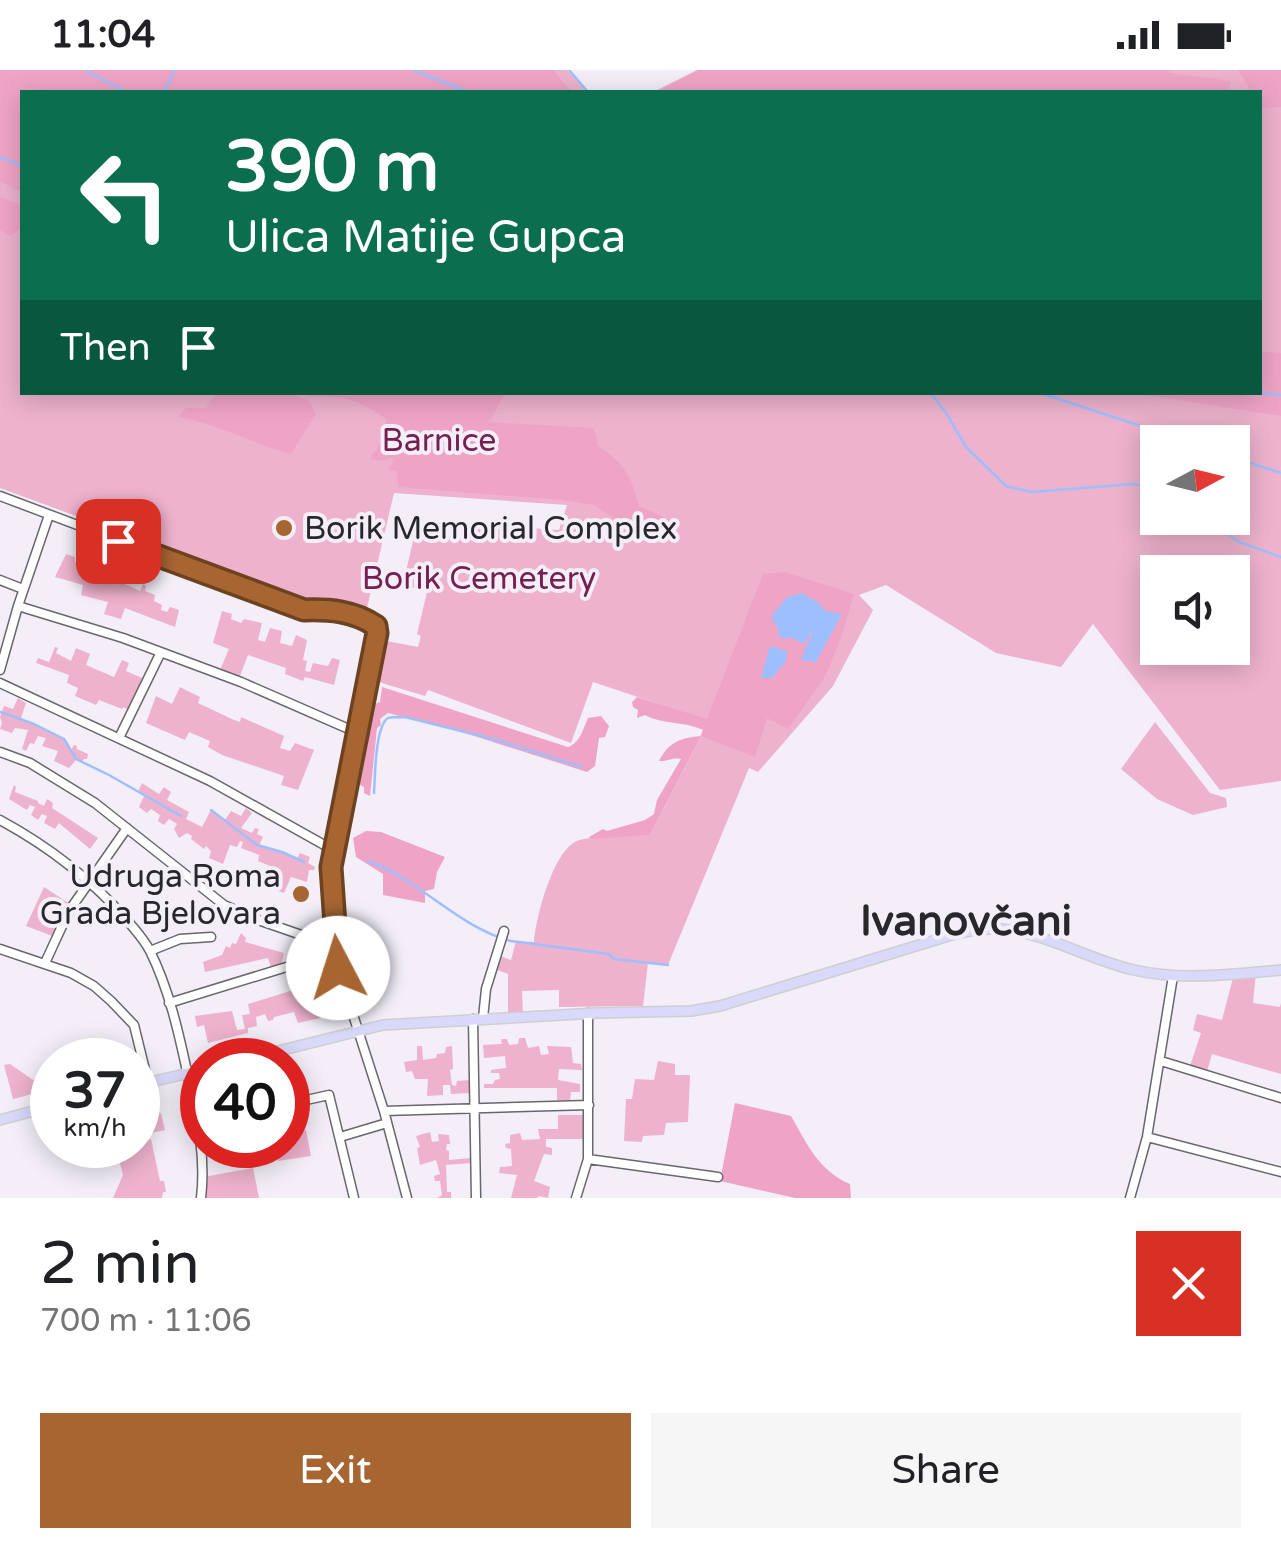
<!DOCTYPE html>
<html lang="en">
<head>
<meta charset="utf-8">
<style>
  :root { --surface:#fff; --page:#f6f6f6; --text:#202124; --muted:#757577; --accent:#a76532 }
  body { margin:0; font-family:"Varela Round",sans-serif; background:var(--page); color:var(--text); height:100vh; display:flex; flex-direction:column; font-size:38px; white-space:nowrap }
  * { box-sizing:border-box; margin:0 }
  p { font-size:32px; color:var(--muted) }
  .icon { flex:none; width:55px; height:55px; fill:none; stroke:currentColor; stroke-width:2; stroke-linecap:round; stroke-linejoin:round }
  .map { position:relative; height:1128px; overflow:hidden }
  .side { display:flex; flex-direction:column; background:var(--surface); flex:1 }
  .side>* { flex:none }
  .top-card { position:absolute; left:20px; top:20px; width:1242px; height:305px; border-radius:0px; box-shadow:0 5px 25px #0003; background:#0b6e4f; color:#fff; overflow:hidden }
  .needle { width:65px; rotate:83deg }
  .fabs { position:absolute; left:1140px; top:355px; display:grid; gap:20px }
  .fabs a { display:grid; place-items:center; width:110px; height:110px; border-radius:0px; background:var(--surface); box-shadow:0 5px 25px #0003; font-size:50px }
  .speed { position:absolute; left:30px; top:968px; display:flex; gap:20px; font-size:50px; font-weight:700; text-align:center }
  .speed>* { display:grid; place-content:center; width:130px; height:130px; border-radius:50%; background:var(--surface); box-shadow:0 5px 25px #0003; line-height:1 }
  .speed small { font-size:25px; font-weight:400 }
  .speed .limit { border:15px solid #d22; background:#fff; color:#111 }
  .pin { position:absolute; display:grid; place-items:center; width:85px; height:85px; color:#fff; margin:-42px; border-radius:20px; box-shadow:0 5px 15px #0006 }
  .me { position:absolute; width:110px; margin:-55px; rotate:355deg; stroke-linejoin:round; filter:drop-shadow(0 0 8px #0008) }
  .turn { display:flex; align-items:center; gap:35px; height:210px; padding:0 40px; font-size:45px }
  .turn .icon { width:130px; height:130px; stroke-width:2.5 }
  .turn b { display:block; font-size:70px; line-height:85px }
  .then { display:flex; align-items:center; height:95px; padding:0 40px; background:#0003; gap:20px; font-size:38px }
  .round { display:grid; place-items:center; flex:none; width:105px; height:105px; border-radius:0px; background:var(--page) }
  .overview { display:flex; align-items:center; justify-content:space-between; height:170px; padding:0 40px }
  h1 { font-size:60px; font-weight:600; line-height:75px }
  .primary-button { display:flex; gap:20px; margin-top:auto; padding:20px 40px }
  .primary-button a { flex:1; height:115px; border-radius:0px; background:var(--accent); color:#fff; font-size:40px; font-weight:600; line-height:115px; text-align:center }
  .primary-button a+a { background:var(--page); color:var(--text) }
  .status { display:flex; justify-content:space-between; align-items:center; height:70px; padding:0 50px; background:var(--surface); direction:ltr }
  .status svg { height:28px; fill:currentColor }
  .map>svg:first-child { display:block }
  .green { fill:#eeb2cc; fill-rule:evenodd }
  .forest { fill:#efa4c6 }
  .water { fill:#9ebfff }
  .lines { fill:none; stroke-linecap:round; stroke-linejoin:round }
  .stream { stroke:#9ebfff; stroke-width:2.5 }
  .minor-casing { stroke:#6a666e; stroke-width:11 }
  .major-casing { stroke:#d0cfd0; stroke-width:12 }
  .minor { stroke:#fff; stroke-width:8 }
  .major { stroke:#d9d9fb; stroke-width:9 }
  .route-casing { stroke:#6d4220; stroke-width:25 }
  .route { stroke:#a76532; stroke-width:18 }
  .poi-dot { fill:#a76532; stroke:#f3eef8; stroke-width:4 }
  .labels { text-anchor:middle; stroke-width:8; stroke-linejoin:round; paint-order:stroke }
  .park-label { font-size:32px; fill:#76204f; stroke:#f3eef8 }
  .poi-label { font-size:32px; fill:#29272b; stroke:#f3eef8; text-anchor:start }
  .district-label { font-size:42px; font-weight:bold; fill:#29272b; stroke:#f3eef8 }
</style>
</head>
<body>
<div class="status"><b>11:04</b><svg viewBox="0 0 49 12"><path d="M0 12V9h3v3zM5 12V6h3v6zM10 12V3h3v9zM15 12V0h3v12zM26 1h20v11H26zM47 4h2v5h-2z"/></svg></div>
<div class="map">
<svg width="1281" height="1128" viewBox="0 0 1281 1128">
  <rect width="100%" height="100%" fill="#f3eef8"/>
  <path class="green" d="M0,0H567L588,22H22V322H1260V22H653L697,0H1281V711L1220,720L1093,554L1061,597L996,583L886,515L859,525L873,540L833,616L758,702L749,698L668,895L648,893L643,936L559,937V920L522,921L523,946L508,947V904L492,898L495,884L511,890L516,871L534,872C536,847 553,781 577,771C588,766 636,765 650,765L699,670L707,650L593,612L571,673L428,620L425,626L372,610L381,570L418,577L421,566L417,564L427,522L403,514L418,450L559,460L567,435L394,423L366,542L302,529L0,418ZM1158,372H1232V448H1158ZM1158,502H1232V578H1158Z
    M66,484L75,487V492L93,497L98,488L113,497L110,507L140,521L143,514L146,516L145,521L155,525L154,531L162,535L161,540L167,542L170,537L179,540L175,557L125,538L121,549L104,544L108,532L81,525L83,515L55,507Z
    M222,541L232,544L231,549L241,553L244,549L262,553L258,570L265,572L270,558L282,561L280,573L292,576L296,565L307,570L303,590L307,591L305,601L310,602L313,593L328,596L332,588L340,590L334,615L305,607L303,611L285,604L286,598L248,585L240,606L220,600L229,579L213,573Z
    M55,577L58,578L56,583L71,591L76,578L90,584L86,595L114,607L122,590L129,593L126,601L142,608L129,640L123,637L122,639L99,630L96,635L75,626L78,618L67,613L69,605L36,593L38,588L49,592Z
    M180,617L200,627L198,633L234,650L240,652L241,647L284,666L280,678L290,681L295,673L314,680L298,720L281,715L284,706L222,685L208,677L210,671L189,662L185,670L146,653L156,626L172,634Z
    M18,628L26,633L21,648L64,669L71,680L74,675L77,676V679L88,684L87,689H84L81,692L76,690L69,698L54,691L58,681L42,676L46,668L38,666L34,674L30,673L26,681L22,679L28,660L15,658L12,663L0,659L2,653L0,647L4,636L13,639Z
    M1155,652L1210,723L1226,728L1227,737L1193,745L1157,729L1121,699Z
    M142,713L159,724L164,717L171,722L167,730L189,742L186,749L202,757L211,740L225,750L231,741L241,746L246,738L252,743L241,758L252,763L255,758L259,759L257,764L263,767L259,776L282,782L297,789L300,783L310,787L308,793L315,797L314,800H309L307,812L291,807L284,823L269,818L275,798L258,791L259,785L241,778L243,772L240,771L237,777L230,775L223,794L209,788L211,781L206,776L204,779L191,769L192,766L187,763L179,768L174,759L177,754L169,749L164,755L158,751L160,745L151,739L147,743L139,737L144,726L138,722Z
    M14,715L16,717L15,722L38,731V733L44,736L47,729L53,733L52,738L98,768L90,779L59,753L55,759L44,753L47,746L42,744L38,750L31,745L35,737L30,735L27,740L9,729Z
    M44,817L70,834L55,867L26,856Z
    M241,863L246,868L245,872L284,883L280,899L272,901L268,888L205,902L203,892L222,885L226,876L230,878L232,873L236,874Z
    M1256,902L1253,933L1280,937L1281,933V1004L1212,984L1206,1005L1189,999L1201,963L1193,960L1197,944L1222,950L1234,904Z
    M309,915L320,948L298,953L294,942L274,947L273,950L268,951L265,944L256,947L257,956L248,958V963L208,973L204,955L197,957L195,946L232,941L237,960L245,959L242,945L250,944L248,934Z
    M519,968H525L528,978L539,976L541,985L549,984L547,976L571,977L573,993L581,994L582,1000L559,999L558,1010L580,1014V1022H571L570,1031L557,1030V1018H484V1014H493L495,1010L500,1009L499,1003H491V1000L506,998L505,986L484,988L483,975L502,974L501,969H507L509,975L518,974Z
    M417,976H422L423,990L436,988L437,984L445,983L446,977L452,976L453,999L450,1000L452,1015L456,1016L457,1011L470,1010V1023L451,1024L450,1015H443V1025L427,1026L428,1009H415L412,1001L406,1002L404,992L417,990Z
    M658,991L675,994V1005H690L688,1052L666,1053L664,1065L643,1066L642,1072L624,1071L626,1029H632L635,1009L654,1010Z
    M10,994L33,1010L52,1006V1019L13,1029L4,995Z
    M146,1030L150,1045L161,1043L165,1060L138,1066V1033Z
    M558,1045H586L585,1069H546V1077L552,1078V1085L544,1084L534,1111L550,1117L548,1128L539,1126L537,1128H511L517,1105L499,1103L500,1097L512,1096L511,1079L506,1078L505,1074L510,1073V1065L520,1063L522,1070L540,1069L538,1059H558Z
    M306,1060L311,1086L278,1091L276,1075H288V1068L297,1066L296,1062Z
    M430,1062L432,1072L439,1071L438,1064L449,1065L450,1074H447L446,1080L449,1081V1090L470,1088L471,1093L446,1095L447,1122H451V1128H437L442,1125L440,1111H435L434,1106L440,1104L436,1090L420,1095L417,1078L420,1077L416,1066Z
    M151,1069L160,1111H164L166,1122H163L162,1128H113L123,1105L116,1078L138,1075V1073Z
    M253,1098L259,1128H201L203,1107Z"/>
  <path class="forest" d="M0,0H553L572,22H22V123L0,111Z
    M699,0H1169V3L1231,11L1228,22H657Z
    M1238,0H1281V37L1260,38V22H1248V16Z
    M0,127L22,136V157L10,166L0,160Z
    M1260,281L1281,283V346L1133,323L1260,322Z
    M217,322L291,323L309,331L316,344L291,384C252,373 217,354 178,347L186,338H206Z
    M301,323H505L491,349L486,352L594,358L598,376C626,395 630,404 639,436L673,451L655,473L642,463L626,460L623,454L594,435L562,430L398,417L397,402L388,399L394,391L391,388L383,391L370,389L386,364V349C371,338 353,328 333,327C321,326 312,328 301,323Z
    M784,502L854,524L842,565L826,605L788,659L767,648L755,687L701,666L650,765L591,769L589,767L603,759L607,761L645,750L654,744L657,730L681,689C674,686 667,692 659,691C669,672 680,668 701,666L703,660C685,651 663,655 645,645L637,648L638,640L633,637L632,632L637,627L707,649L763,504Z
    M382,617L568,677C580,673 583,659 588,648L601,646L609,656L605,667L599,668L595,696L587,702L465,663L388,643L380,649L381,655L377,658L370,726L364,723V717L358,714L356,698L363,655L368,651L370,635L380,632Z
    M366,761L381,762L445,787L437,802L434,819L425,821V833L383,825V804L356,787L353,768Z
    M735,1033L791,1046C807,1074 819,1101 850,1114L851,1128H795L720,1111Z"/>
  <path class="water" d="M802,523L819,533L825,541L842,544L816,592L801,590L814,559L804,574L790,567L785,569L777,565L779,560L771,547L786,528Z
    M770,576L787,581L786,591L772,608H761Z"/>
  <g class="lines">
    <path class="stream" d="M85,0L126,22
      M413,0L469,22
      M569,0L588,22
      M164,22L175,0
      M0,87L22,96
      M930,322L946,343L966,377L1006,416L1031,422L1133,414L1158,417
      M1037,322L1190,372
      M1254,322L1281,325
      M1232,387L1281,403
      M1203,448L1239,472L1281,487
      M0,642L34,654L64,669L76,689L109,705L181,746
      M374,723C375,708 375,656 388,648C390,647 402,647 405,647L497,670L582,697
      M211,740L257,775L282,782L304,792
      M368,791C419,809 459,858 511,871L609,884L614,889L668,895"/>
    <g class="minor-casing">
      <path id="minor" d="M0,426L304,540C329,539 354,541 376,556L377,563L331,797L338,898L384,1041L407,1128
        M0,510L23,519
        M18,536L123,568L241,612L358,663
        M0,600L18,536L49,445
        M0,613L210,711L335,781
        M119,668L161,582
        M0,682L30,693L95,733L224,835L261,851L336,877
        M0,750C48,776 91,809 127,850C135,860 144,869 150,881C169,919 179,964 188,1006C197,1048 206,1085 201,1128
        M0,879L71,903L94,916L111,931L134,955L148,1012
        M150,881L180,869L211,867
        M45,893L69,841L127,758
        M169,933L293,895
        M483,948L486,919L504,861
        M473,949L476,1128
        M1161,991L1281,1028
        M288,1034L329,1025L354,1128
        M384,1041L589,1035
        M340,1067L387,1053
        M1147,1067L1281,1102
        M588,1089L718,1107
        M576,1128L588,1089V943
        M1130,1128L1147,1067L1173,906"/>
    </g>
    <g class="major-casing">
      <path id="major" d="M242,990L383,955L597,943L691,941L720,936L955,864C970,861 986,858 1001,859C1046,863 1090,890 1134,900C1182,911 1233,904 1281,900
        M138,1015L202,1000
        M0,1050L52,1036"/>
    </g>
    <use href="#minor" class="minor"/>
    <use href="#major" class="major"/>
  </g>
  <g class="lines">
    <g class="route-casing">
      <path id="route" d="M118,471L304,540C329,539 354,541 376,556L377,563L331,797L338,898"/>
    </g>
    <use href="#route" class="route"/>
  </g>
  <g class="poi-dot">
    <circle cx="284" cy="458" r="10"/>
    <circle cx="301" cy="824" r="10"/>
  </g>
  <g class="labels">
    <g class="park-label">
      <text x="439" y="381">Barnice</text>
      <text x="479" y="519">Borik Cemetery</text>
    </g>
    <g class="poi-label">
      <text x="304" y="469">Borik Memorial Complex</text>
      <text x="281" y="817" text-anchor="end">Udruga Roma<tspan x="281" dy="37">Grada Bjelovara</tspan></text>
    </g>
    <g class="district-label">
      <text x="966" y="865">Ivanovčani</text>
    </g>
  </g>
</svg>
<div class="fabs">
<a><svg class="needle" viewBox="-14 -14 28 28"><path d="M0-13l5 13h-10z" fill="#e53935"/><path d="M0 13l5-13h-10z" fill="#757577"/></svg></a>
<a><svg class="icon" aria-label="sound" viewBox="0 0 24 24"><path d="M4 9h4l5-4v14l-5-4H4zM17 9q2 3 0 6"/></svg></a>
</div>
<div class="speed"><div>37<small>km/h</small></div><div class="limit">40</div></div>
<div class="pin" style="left:118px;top:471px;background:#d93025"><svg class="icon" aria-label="arrive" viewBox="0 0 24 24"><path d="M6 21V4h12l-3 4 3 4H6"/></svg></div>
<svg class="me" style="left:338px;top:898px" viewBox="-20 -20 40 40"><circle r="19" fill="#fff"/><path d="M0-13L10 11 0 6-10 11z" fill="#a76532"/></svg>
<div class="top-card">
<div class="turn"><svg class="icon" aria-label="left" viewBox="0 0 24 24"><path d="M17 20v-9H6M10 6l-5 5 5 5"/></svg><div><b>390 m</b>Ulica Matije Gupca</div></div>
<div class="then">Then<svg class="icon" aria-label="arrive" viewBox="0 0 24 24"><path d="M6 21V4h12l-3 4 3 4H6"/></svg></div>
</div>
</div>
<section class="side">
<div class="overview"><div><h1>2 min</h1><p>700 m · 11:06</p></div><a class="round" style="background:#d93025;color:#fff"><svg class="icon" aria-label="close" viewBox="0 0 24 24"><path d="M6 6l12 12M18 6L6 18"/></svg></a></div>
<div class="primary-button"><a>Exit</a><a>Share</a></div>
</section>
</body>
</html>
